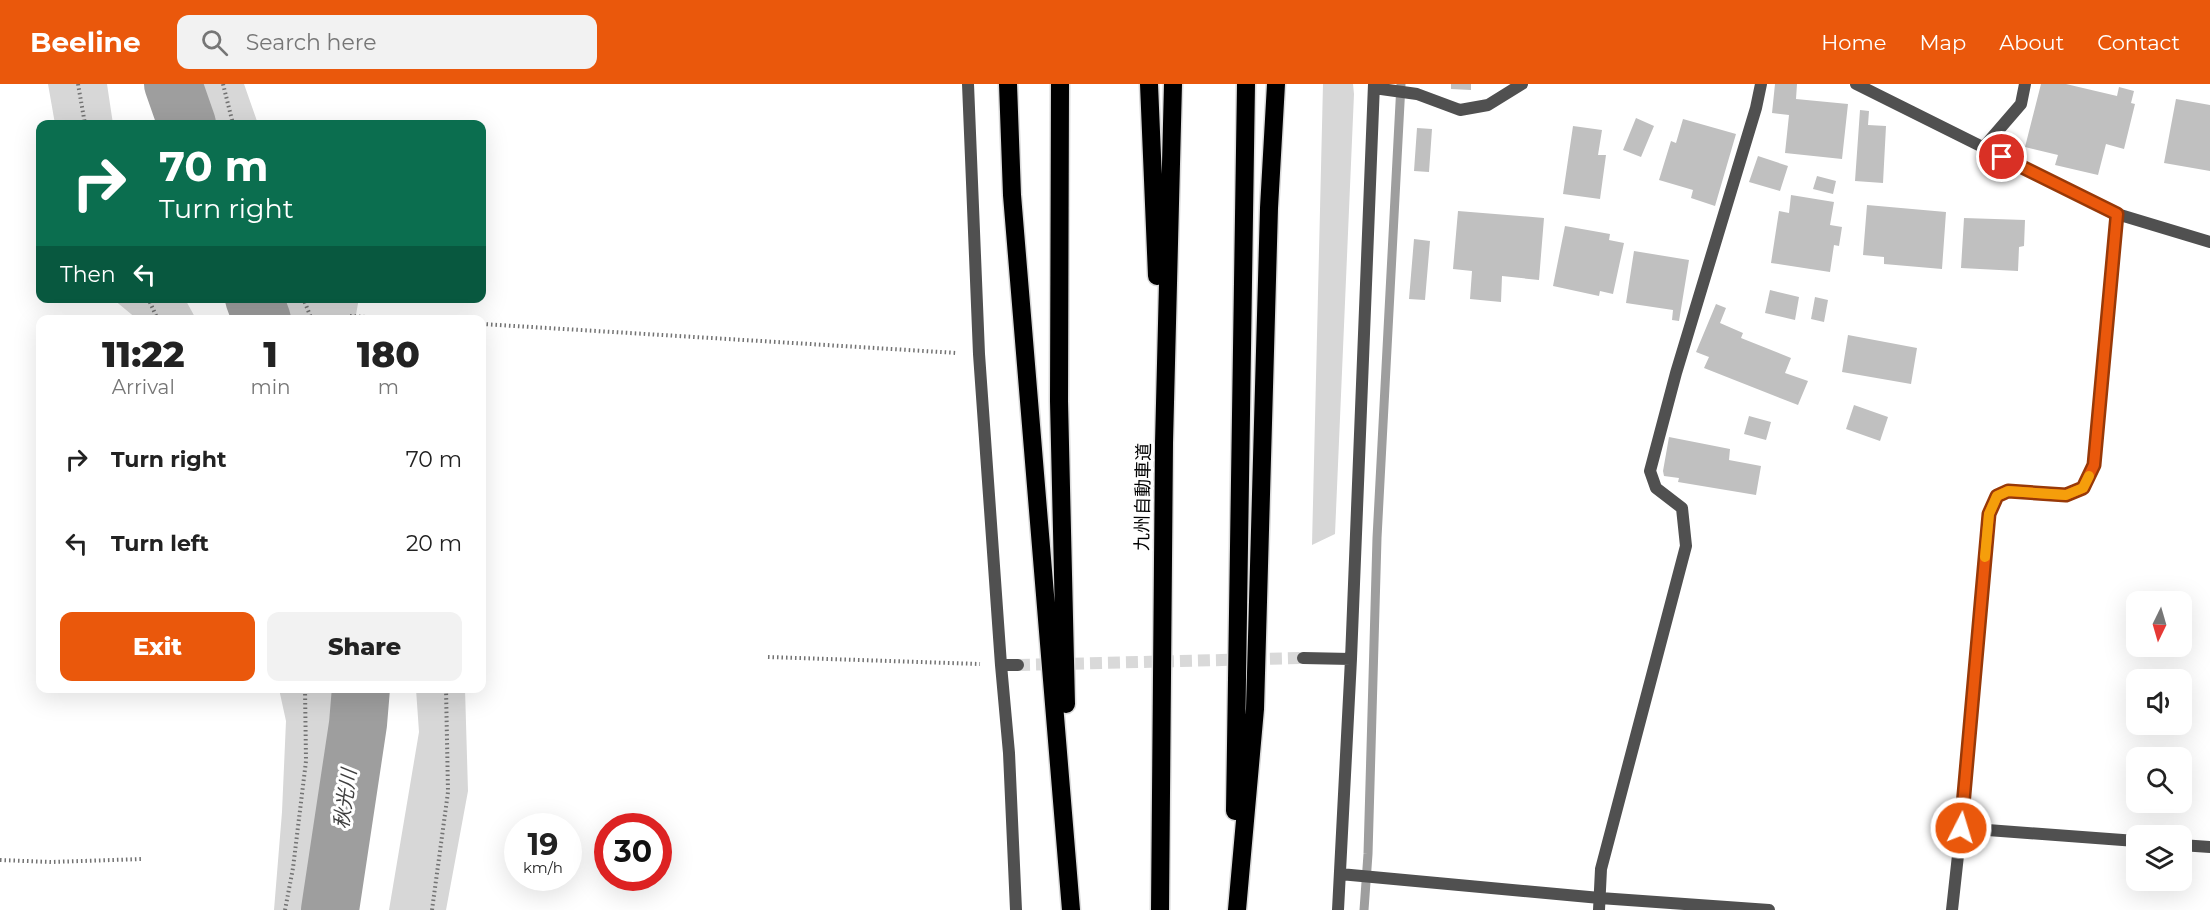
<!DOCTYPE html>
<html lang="en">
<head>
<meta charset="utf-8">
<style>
  :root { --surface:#fff; --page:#f2f2f2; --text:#222; --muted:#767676; --accent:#ea580c }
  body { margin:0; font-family:Montserrat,"Noto Sans JP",sans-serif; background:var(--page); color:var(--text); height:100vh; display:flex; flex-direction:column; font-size:22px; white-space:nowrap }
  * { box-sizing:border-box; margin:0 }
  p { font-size:20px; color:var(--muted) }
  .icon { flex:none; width:33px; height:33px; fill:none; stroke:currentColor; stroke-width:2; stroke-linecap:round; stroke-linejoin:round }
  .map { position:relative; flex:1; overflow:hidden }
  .drawer { position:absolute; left:36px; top:231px; width:450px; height:378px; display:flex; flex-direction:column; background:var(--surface); border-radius:12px; box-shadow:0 6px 24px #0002 }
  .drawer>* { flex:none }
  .guide { position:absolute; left:36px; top:36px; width:450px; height:183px; border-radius:12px; box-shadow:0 6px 24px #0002; background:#0b6e4f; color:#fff; overflow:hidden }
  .needle { width:39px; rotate:185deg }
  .buttons { position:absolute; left:2126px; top:507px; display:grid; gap:12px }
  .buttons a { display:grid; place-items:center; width:66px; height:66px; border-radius:12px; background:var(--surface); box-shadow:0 6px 24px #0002; font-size:30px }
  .speed { position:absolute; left:504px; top:729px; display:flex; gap:12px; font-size:30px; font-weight:700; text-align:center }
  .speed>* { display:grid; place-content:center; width:78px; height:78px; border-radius:50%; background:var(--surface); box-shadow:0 6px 24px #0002; line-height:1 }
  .speed small { font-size:15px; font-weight:400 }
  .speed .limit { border:9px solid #d22; background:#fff; color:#111 }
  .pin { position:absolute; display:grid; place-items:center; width:51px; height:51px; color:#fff; margin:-26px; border:3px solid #fff; border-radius:50%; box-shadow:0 2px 6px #0007 }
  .me { position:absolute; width:66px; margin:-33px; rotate:5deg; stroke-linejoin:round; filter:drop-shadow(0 0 4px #0008) }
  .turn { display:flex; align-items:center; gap:21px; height:126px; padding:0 24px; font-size:27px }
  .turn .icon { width:78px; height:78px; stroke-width:2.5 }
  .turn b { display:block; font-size:42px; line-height:51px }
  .then { display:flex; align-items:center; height:57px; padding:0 24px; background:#0003; gap:12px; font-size:22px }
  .eta { display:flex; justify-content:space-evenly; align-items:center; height:102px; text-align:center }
  .eta b { font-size:36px; font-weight:800; line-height:42px }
  .action { display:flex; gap:12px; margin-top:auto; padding:12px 24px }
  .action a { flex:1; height:69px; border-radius:12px; background:var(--accent); color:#fff; font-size:24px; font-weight:800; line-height:69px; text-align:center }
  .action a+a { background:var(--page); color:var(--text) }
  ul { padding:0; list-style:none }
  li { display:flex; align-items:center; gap:18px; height:84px; padding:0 24px }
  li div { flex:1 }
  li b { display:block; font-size:22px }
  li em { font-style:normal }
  header { display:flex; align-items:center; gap:36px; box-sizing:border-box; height:84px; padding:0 30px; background:var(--accent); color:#fff }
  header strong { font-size:28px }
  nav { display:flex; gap:33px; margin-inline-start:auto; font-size:21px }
  .search { width:420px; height:54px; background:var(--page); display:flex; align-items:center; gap:15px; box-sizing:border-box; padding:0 21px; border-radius:12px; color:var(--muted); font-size:22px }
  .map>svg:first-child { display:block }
  .green { fill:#d7d7d7 }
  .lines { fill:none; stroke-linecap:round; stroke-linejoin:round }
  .stream { stroke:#9e9e9e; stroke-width:9 }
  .river { stroke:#9e9e9e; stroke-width:58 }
  .building { fill:#c0c0c0 }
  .minor-tunnel { stroke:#d9d9d9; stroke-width:12; stroke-dasharray:12 6; stroke-linecap:butt }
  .motorway-casing { stroke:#dbdbdb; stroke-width:21 }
  .path { stroke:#727272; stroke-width:4; stroke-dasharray:1.5 3; stroke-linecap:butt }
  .minor { stroke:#505050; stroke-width:12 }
  .motorway { stroke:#000; stroke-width:18 }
  .route-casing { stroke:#983908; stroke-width:15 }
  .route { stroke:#ea580c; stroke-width:10 }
  .slow { stroke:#f59e0b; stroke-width:10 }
  .labels { text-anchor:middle; stroke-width:6; stroke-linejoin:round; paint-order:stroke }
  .street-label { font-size:18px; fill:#000; stroke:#fff }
  .water-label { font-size:20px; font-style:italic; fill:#3f3f3f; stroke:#fff }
</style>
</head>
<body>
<header>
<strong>Beeline</strong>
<div class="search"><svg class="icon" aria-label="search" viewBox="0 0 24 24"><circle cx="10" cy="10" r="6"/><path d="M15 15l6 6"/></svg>Search here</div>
<nav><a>Home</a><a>Map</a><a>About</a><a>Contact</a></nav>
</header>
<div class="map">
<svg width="2210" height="826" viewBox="0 0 2210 826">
  <rect width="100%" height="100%" fill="#fff"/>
  <path class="green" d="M48,0H107L113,40H55Z
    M188,0H244L258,40H198Z
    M1323,0H1353L1354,10L1335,450L1312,461Z
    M359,214L355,236L287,235L278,215Z
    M113,215H185L196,235H137Z
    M279,605H341L343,634L307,826H274L282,728L286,637Z
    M416,605H465L468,707L446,826H389L419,648Z"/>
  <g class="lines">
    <path class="stream" d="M1364,826L1368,770L1377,454L1401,0"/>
    <path class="river" d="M173,0L187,40
      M254,214L262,236
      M330,826L358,640L361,604"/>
  </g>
  <path class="building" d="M1451,0H1471V6L1451,5Z
    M1775,0H1797L1796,15L1848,20L1842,75L1785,69L1789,31L1772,29Z
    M2041,0H2066L2117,12L2119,3L2134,7L2131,19L2135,20L2124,65L2106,60L2098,91L2055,81L2058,71L2025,63Z
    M2176,15L2210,21V87L2164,79Z
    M1860,26L1869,27L1868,41L1886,42L1883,99L1855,97Z
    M1636,34L1654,42L1641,73L1623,66Z
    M1683,35L1736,50L1715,122L1691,114L1693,106L1659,96L1671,57L1676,59Z
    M1573,42L1602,46L1598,71H1606L1600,115L1563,110Z
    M1417,44L1432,45L1429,88L1414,87Z
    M1758,72L1788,82L1780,107L1749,98Z
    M1817,92L1836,97L1833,110L1813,105Z
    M1791,111L1834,118L1830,141L1842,143L1839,162L1834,161L1830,188L1771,179L1779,127L1789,129Z
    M1867,121L1946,128L1942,185L1884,180V173L1863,171Z
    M1458,127L1544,134L1539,196L1502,192L1501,218L1470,215L1472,187L1453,185Z
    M1964,134L2025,136L2024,162L2019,163L2018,187L1961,184Z
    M1565,142L1610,150L1609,156L1624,159L1613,210L1600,207L1599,212L1553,202Z
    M1414,155L1430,157L1425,216L1409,215Z
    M1634,167L1689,176L1679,237L1672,236L1673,226L1626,219Z
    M1770,206L1799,213L1795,236L1765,229Z
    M1815,213L1828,216L1824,238L1811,235Z
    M1716,220L1726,224L1720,239L1743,249L1741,254L1791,274L1785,289L1808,297L1798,321L1704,284L1709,273L1696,268Z
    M1848,251L1917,264L1911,300L1842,288Z
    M1854,321L1888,333L1880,357L1846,345Z
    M1749,332L1771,338L1766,356L1744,350Z
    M1669,353L1730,365L1729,376L1761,382L1756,411L1678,398L1679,394L1664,392L1663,387Z"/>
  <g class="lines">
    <path class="minor-tunnel" d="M1018,581L1303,574"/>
    <g class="motorway-casing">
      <path id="motorway" d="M1008,0L1012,111L1071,826
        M1060,0L1059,317L1066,620
        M1149,0L1157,192
        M1235,727L1246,0
        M1160,826L1164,359L1173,0
        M1237,826L1255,625L1269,124L1276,0"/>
    </g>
    <path class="path" d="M78,0L85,40
      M223,0L233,40
      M148,214L158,236
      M303,214L312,236
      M350,232L415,236
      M482,240L957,269
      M768,573L980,580
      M0,776L51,778L143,775
      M285,826L293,784L306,677L305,604
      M432,826L448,708L446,604"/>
    <path class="minor" d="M968,0L979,270L1001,581L1009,669L1016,826
      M1856,0L2117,130L2210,158
      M1374,4L1417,10L1460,26L1488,21L1522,0
      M1983,64L2021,20L2025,0
      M1303,574L1351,575
      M1001,581H1018
      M1961,744L1989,430L1997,412L2008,407L2066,411L2083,404L2094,381L2117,130
      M2181,761L2210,763
      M1340,790L1600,814L1769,826
      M1338,826L1351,575L1374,0
      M1599,826L1601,785L1686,462L1682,424L1656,404L1650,387L1676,289L1756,24L1761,0
      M1952,826L1961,744L2136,757"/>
    <use href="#motorway" class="motorway"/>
  </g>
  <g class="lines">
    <g class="route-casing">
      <path id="route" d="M1961,744L1989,430L1997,412L2008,407L2066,411L2083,404L2094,381L2117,130L2002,73"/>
    </g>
    <use href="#route" class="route"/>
    <path class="slow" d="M1985,473L1989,430L1997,412L2008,407L2066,411L2083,404L2089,392"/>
  </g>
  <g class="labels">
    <g class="street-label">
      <text transform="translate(1143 413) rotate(-89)" y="6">九州自動車道</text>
    </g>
    <g class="water-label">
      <text transform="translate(345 715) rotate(-82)" y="7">秋光川</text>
    </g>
  </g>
</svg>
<div class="buttons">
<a><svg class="needle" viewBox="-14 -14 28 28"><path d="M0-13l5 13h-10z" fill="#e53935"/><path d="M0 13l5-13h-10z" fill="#767676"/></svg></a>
<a><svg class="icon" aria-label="sound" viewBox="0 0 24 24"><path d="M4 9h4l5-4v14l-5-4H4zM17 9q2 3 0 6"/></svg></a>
<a><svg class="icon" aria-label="search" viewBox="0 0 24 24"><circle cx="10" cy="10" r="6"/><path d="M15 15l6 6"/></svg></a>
<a><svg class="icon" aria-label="layers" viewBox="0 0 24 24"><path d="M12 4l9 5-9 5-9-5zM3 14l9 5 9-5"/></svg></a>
</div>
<div class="speed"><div>19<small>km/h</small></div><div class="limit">30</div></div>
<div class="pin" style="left:2002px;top:73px;background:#d93025"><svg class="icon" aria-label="arrive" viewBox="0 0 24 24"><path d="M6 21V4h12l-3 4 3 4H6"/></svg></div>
<svg class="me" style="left:1961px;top:744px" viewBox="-20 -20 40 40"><circle r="17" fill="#ea580c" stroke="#fff" stroke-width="3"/><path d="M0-11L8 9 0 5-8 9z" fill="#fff"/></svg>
<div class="guide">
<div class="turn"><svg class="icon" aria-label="right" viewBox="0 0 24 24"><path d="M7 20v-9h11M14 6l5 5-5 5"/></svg><div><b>70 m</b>Turn right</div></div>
<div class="then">Then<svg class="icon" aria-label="left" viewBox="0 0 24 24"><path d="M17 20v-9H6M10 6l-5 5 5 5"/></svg></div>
</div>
<section class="drawer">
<div class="eta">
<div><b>11:22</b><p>Arrival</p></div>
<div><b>1</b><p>min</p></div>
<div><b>180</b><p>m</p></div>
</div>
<ul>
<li><svg class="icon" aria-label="right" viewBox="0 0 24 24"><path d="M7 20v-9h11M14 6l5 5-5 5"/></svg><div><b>Turn right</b></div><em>70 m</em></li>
<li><svg class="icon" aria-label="left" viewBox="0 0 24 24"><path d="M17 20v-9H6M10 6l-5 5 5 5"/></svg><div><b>Turn left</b></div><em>20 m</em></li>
</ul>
<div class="action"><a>Exit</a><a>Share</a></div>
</section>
</div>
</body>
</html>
